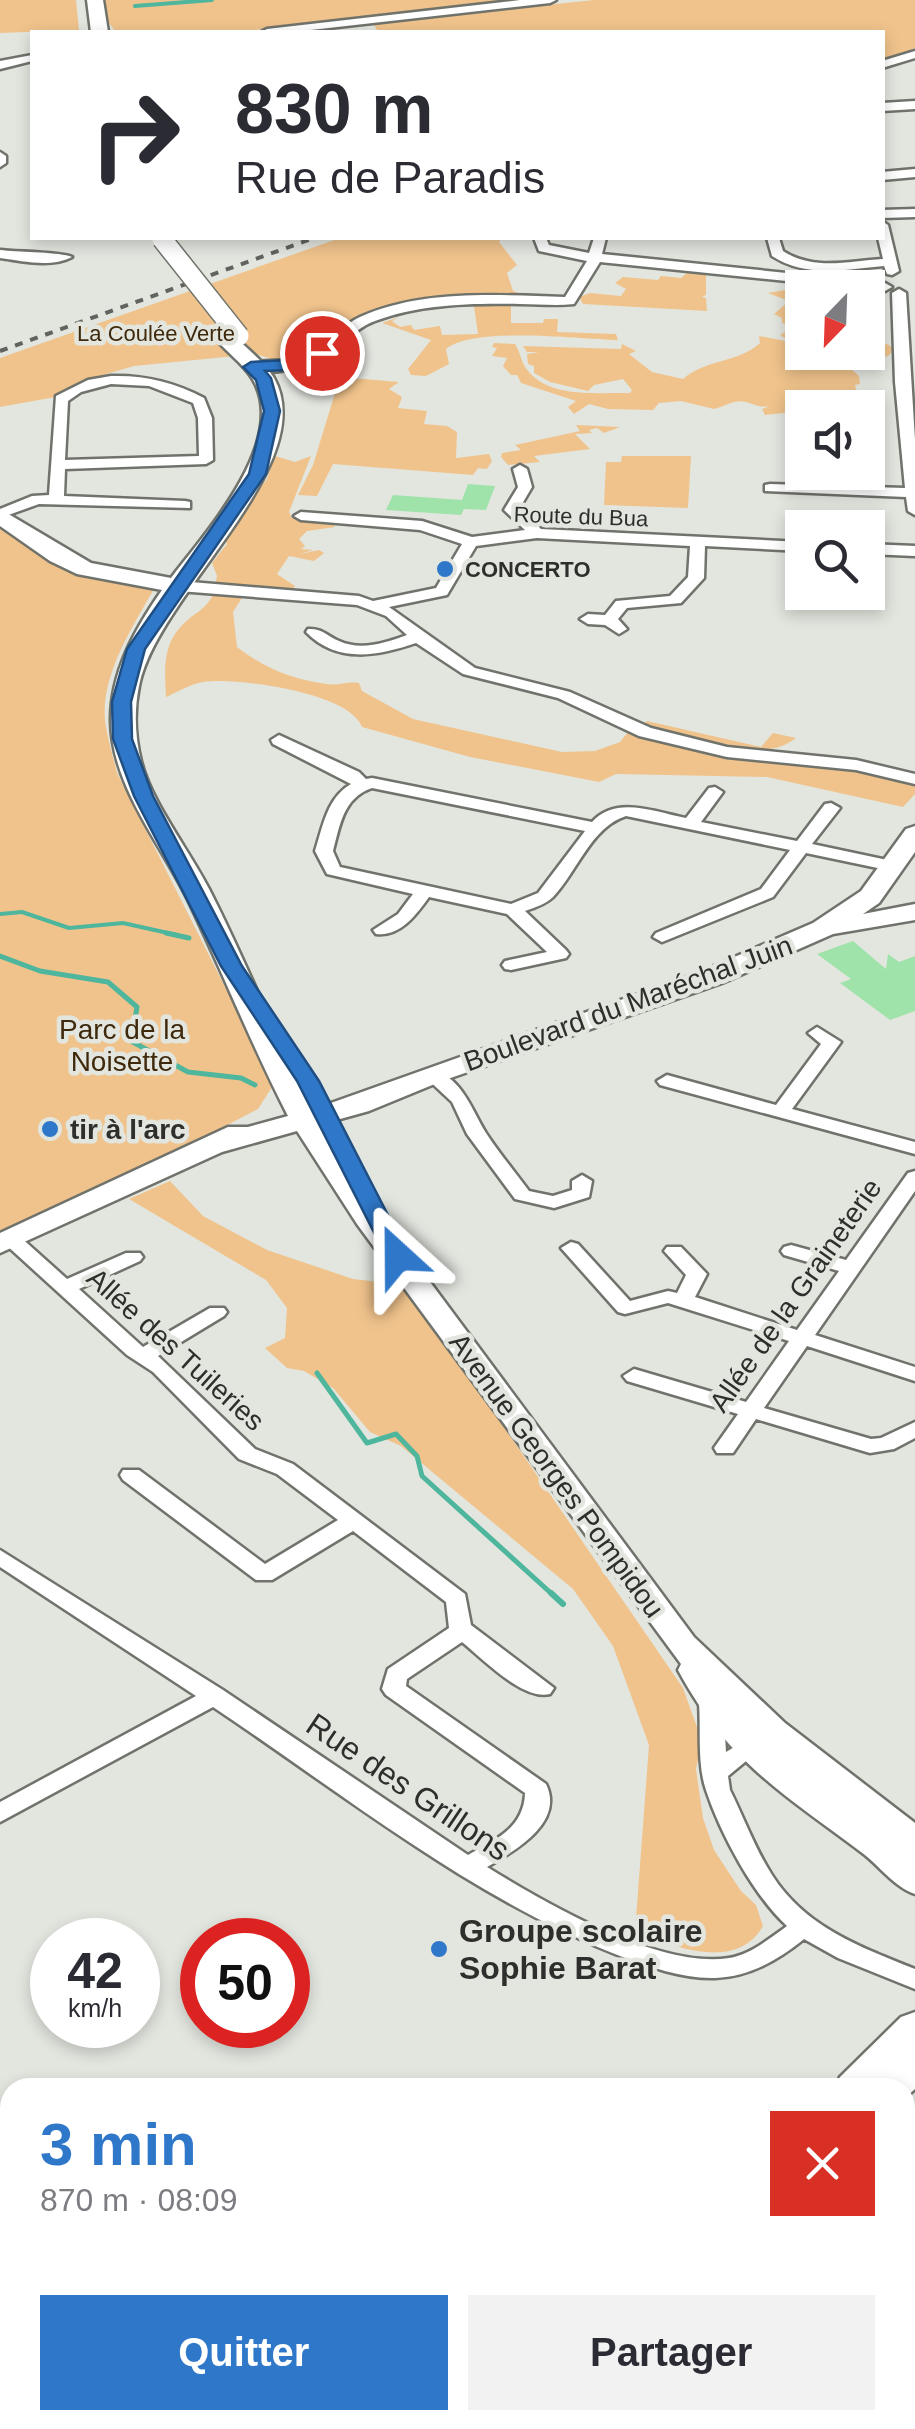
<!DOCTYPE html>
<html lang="fr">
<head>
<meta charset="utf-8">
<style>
  :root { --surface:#fff; --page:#f2f2f3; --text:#2b2b33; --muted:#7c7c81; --accent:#2f78c9 }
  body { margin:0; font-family:Arial,sans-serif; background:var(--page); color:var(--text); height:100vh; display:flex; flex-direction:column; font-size:38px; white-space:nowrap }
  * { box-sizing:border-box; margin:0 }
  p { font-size:32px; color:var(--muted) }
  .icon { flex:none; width:55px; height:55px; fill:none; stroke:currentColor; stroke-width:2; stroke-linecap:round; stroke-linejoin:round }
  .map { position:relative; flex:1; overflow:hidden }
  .details { position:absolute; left:0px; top:2078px; width:915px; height:352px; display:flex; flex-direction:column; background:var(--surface); border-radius:30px 30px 0 0; box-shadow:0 5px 15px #0003 }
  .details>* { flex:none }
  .hud { position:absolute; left:30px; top:30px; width:855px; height:210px; border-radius:0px; box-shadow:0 5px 15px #0003; background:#fff; color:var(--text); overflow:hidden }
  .needle { width:65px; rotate:203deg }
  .controls { position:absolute; left:785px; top:270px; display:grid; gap:20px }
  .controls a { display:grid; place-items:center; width:100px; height:100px; border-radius:0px; background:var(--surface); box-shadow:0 5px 15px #0003; font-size:50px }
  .speed { position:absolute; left:30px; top:1918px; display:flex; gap:20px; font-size:50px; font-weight:700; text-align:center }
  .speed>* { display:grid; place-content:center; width:130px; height:130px; border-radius:50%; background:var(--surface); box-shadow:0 5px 15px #0003; line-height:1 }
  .speed small { font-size:25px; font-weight:400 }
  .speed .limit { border:15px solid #d22; background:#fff; color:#111 }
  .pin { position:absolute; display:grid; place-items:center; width:85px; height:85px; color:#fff; margin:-42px; border:5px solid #fff; border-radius:50%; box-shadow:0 2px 10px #0007 }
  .me { position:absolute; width:110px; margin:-55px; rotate:336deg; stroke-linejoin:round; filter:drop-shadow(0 0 8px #0008) }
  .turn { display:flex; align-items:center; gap:35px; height:210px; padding:0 40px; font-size:45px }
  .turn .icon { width:130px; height:130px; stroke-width:2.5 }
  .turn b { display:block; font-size:70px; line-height:85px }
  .round { display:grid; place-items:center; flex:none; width:105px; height:105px; border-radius:0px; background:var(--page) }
  .overview { display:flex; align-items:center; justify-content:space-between; height:170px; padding:0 40px }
  h1 { font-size:60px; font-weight:700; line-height:75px; color:var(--accent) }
  .action { display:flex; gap:20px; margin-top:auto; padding:20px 40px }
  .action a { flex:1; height:115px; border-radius:0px; background:var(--accent); color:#fff; font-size:40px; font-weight:700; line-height:115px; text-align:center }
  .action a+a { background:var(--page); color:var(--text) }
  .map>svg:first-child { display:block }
  .green { fill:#f0c38c }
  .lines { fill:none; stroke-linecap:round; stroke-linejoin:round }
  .stream-far2 { stroke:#4eb69d; stroke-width:4 }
  .stream-far1 { stroke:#4eb69d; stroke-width:5 }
  .stream { stroke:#4eb69d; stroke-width:6 }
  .building { fill:#9fe3ab }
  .street-casing { stroke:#70736c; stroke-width:5 }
  .secondary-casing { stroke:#70736c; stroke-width:5 }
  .highway-casing { stroke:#70736c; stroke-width:4 }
  .street { fill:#fff; fill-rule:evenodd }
  .secondary { fill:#fff; fill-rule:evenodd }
  .highway { fill:#fff; fill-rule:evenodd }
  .rail { stroke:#61635e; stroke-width:4; stroke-dasharray:8 8; stroke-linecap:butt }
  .secondary-bridge-casing { stroke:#70736c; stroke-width:22; stroke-linecap:butt }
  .secondary-bridge { stroke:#fff; stroke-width:19 }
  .route { fill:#2f78c9; stroke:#1f4e83; stroke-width:2.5 }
  .poi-dot { fill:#2f78c9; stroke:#e3e6df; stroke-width:4 }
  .labels { text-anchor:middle; stroke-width:9; stroke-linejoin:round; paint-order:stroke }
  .far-park-label { font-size:22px; fill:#3f290c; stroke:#e3e6df }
  .far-street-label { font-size:22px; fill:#2e2f2c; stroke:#e3e6df }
  .far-poi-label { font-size:22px; font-weight:bold; fill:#2e2f2c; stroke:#e3e6df; text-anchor:start }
  .street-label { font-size:28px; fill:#2e2f2c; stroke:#e3e6df }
  .park-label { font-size:28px; fill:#3f290c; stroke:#e3e6df }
  .poi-label { font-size:28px; font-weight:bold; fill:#2e2f2c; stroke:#e3e6df; text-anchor:start }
  .near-street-label { font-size:32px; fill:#2e2f2c; stroke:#e3e6df }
  .near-poi-label { font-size:32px; font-weight:bold; fill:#2e2f2c; stroke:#e3e6df; text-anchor:start }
</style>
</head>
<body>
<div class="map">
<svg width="915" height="2429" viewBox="0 0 915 2429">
  <rect width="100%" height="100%" fill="#e3e6df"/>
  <path class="green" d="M0,0H76L79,30L0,33Z
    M104,0H524L237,32H116L105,18Z
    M594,0H915V48L883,60L882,32H378L373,23Z
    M340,238H502L499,242L517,265L507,273L513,291L525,295L451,299L364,316L338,328L316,349L293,358L278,361L256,354L134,366L93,378L61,396L0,407V358Z
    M688,272L706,273V295L702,297L706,298L707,311L583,304L579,297L590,293L621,296L626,289L615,283L623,277L658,280L661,276L681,278Z
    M791,289L802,293V301L795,307L802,310V334L796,336L799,342L793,353L837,360L887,344L895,349L888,356L848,366L859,376L860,384L855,385L857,394L838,407L802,408V420L792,415V412L765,415L762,409L770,406C758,408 755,404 746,402C733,399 725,407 714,409L681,401L659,403L653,410L608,409L589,404L574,414L568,407L576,401L521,383L517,375H511L503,366L507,358L492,356L497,348L492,347L494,343L515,344C521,353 521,364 529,372C552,399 600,392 630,393L632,390L623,379L594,385L588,391L550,382L534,373V366L528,364L527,354L539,352H527L523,346L621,349L622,344L636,351L629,354L652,372L683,379C706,359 738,363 760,343L759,336L791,342L780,335L794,327L782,323V318L774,314L789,301L768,293Z
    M488,303H511V323H543L544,319H558L557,332L616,334L618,340C580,339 473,326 446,349L449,364L426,376L411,375L408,369L431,340L382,323L399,317L392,321L400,327L411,325L414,330L440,326L442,335L478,334L474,306Z
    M340,377L399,382L389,389L402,397L398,408L427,411L424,424L447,426L457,432L456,458L489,454L492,461L487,469L478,468L473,475L333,464L317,496L298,495L313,465Z
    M576,425L620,427L604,433L597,428L589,430L592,433L575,434L590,449L534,456L540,462L508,465L501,457L502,453L521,450L515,445L580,431Z
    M275,456L295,462L311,456L289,512L292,518L330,521L335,527L307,531L299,539L305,546L301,549L313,550L300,554L319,550L324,553L314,561L289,556L277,574L295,586L291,592L215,586L217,576L212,563L227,544L223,538L267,479Z
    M622,456H691L688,508L604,505L606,462H621Z
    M0,522L70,570L154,589C133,626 101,675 105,720C107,737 113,756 117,773L274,1084L258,1109L137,1172L0,1233Z
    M213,595L242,598L233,612L237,647C264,668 293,680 327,684C338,686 347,681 359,683L362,691L413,719L562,752L595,751L620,742L628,732L693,750L745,760L832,767L915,785V794L903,807L767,777L616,774L599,782L470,757L362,727C350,692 236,677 203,682C190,684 178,692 166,697C164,663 163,639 191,617C202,609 206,607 213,595Z
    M647,721L761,747L773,733L796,738C761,767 682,737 643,725Z
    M170,1181L203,1216L267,1250L353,1279L398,1284L418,1302L683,1688L702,1741L696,1769L703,1818L714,1850L741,1891L756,1905L763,1926C737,1972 675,1947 635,1932L649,1745L613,1646L573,1589L401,1446L370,1432L333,1388L304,1371L287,1368L265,1348L285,1338L287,1308L266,1280L129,1199Z
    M3,2133L10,2138V2299L0,2291V2135Z"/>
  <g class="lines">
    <path class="stream-far2" d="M135,6L212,0
      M0,914L22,912L69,928L123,923L177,935"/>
    <path class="stream-far1" d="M166,933L189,938
      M0,956L40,971L108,982L137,1007L135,1019L124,1035L131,1041L188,1072L241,1078L255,1085
      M317,1373L367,1443L396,1434L417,1456L422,1476L553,1595"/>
    <path class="stream" d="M551,1593L563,1604"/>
  </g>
  <path class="building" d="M468,484L495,486L486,510L464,509L461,515L386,510L393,495L462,500Z
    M853,941L886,969L888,954L899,962L915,956V1011L890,1020L840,983L851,979L817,954Z"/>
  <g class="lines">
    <g class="street-casing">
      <path id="street" d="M520,0H556L550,3L293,32H261L267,29Z
        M915,51V58L882,68V61Z
        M32,55V61L0,69V61Z
        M915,101V109L882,111V103Z
        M0,152L6,156V163L0,167Z
        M915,169V177L882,180V172Z
        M915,209V217L882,218V210Z
        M882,221L888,225L899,271L892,275L887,274L884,266C845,269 808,279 772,256L767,238H779L783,251C814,271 848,261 883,259L878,238H882Z
        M534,238H546L549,245L589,253L594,238H606L602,254L885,283L892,287L885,291L600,262L574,304C556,306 538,304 520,304C472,303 420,304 375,321C350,330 336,355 311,364C293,370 260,377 244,367C259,357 285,364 303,357C326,348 338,327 360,317C422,289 498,295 565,297L587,261L539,251Z
        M0,250C17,252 61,252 72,257C51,268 23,261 0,258Z
        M899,289L906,293L915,440V515L908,511L906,497L765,491V485L770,484L905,488L895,382L892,293Z
        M111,376C145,375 174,382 204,398L212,418L213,460L206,464L65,469L64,496L185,501L190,502V508L39,504L0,518V509L32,496L49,495L56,396L88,380ZM111,384L149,386L193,403L198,418L199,456L65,460L68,401L81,392Z
        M520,465L527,469L532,487L519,509L541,529L802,542V551L705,546L704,578L681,603L627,608L618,619L627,629L619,634L605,625L588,624L580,619L588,614L605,615L616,601L670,596L688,577L690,546L537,538L476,546L447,595L389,607L475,668L570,692L651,728L727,747L856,760L915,774V784L856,770L727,757L639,736L558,698L463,674L416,643C378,656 337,664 306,632L308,629C322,628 327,636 339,641C361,651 385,643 407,635L386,616L357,605L179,591L171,586L179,581L359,596L373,601L436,588L462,544L420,530L301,520L294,516L301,512L422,521L472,537L525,530L504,510L518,487L513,469Z
        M868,544L915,546V556L868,554Z
        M279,735L359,772L366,779L372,778L592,822C616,795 655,812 686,818L709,788L715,787L723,792L701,822L797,841L825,804L831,803L840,808L812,844L892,861L901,866L892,871L806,853L773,897L662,942L653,937L656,933L761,889L790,850L626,816C591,827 577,872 553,897C546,904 534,908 525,911L566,950L569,954L566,958L511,970L505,969L502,965L505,961L547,952L507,914L429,897C416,915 400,937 376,934L373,930L398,914L413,894L327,874L315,851C323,826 327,798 351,784L273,744L271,740ZM372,788L585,831L538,893L511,904L340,867L333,851C340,825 343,798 372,788Z
        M817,1027L841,1042L792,1109L915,1142V1154L660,1085L657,1081L667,1075L776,1105L821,1044L808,1033Z
        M432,1069C463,1079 471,1109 486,1133C499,1153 515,1172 529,1191L553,1196L572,1190V1181L582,1175L592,1181L589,1197L554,1208L515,1199L467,1134L452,1102L423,1075Z
        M915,1171V1191L815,1335L915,1367V1381L807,1346L764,1408L871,1439L881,1438L915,1422V1438L894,1449L870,1453L756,1419L733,1453H717L714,1448L738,1414L627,1381L623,1376L634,1369L746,1402L789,1341L668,1303L625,1314L618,1312L561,1248L571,1242L578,1244L630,1301L668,1291L677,1293L686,1275L664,1251L667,1247H681L707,1274L695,1297L797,1330L839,1271L784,1255L781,1251L784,1247L791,1245L846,1260L908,1173Z
        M11,1233L18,1235L67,1279L126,1253H140L143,1257L140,1261L79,1289L143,1347L210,1308H224L227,1312L224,1316L158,1356L255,1449L293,1464L465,1594L471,1625L554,1688L550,1694C523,1701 482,1658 462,1642L407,1679L406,1686L546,1784C565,1823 514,1851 487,1867C545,1903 659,1969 729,1958C749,1955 766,1941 783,1929L787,1926C754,1896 720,1833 706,1790C697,1764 701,1730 699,1703L703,1697H719L723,1703L726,1752L746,1740L772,1744L776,1750L772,1756L751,1757L728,1776L730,1790C744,1818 755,1849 772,1875C805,1927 860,1947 915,1969V1989L838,1958L804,1939C778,1960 749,1977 715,1978C683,1979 650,1967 620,1956C471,1898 345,1795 213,1707L0,1822V1802L196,1696L0,1567V1550L223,1690L468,1855C495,1840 524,1828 525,1793L386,1695L382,1689L388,1669L449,1628L446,1602L353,1531L272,1580H256L123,1480L120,1475L123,1470H139L265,1564L338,1520L277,1474L239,1459L153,1372L127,1355L4,1243L1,1239Z
        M905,2318L915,2322V2350L905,2346Z
        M915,2351V2387L905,2391V2355Z
        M905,2391L915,2394V2423L905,2420Z"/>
    </g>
    <g class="secondary-casing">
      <path id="secondary" d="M87,0H103L108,32H91Z
        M225,332L232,334C246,348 264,361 274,378C322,465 156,596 139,686C134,710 135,737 141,761C151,802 189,850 209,889C246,961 275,1037 314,1109L702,971L813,923L861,891L906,829L915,826V852L879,903L863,914L915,904V920L833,934L722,983L442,1081L369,1111L322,1124L378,1212L694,1637L785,1723L915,1823V1894C894,1887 879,1865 861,1852C781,1792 727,1761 678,1670L681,1664L357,1224L297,1131L222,1152L0,1253V1233L228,1127H248L288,1116C252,1046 223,973 189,902C162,845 112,787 111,722C110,673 135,629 162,590L77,574L50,561L0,526V509L91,563L171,578C205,533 291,439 252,378C243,363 226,352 215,338Z
        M915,2012V2089L905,2098V2088H835L840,2077L901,2017Z
        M482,2420H573L568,2429H477Z"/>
    </g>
    <g class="highway-casing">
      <path id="highway" d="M0,2353L10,2355V2420H89L93,2429H0Z
        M183,2420H278L282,2429H188Z"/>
    </g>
    <use href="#street" class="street"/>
    <use href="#secondary" class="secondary"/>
    <use href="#highway" class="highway"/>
    <path class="rail" d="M0,351L314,238"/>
    <g class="secondary-bridge-casing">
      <path id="secondary-bridge" d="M162,239L239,336"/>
    </g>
    <use href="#secondary-bridge" class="secondary-bridge"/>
  </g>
  <path class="route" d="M322,349L328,350V357L291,370L265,371L271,378L280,411L266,474L145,649L131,702L132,739L153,796L242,966L319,1081L409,1256L398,1262L386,1256L297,1081L221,966L134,796L113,739L112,702L127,649L249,474L264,411L256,380L243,367L251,362L289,360Z"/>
  <g class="poi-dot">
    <circle cx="445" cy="569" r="10"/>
    <circle cx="50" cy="1129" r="10"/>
    <circle cx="439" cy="1949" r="10"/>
  </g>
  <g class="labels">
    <g class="far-park-label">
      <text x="156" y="341">La Coulée Verte</text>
    </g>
    <g class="far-street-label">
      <text transform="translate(581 516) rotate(2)" y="8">Route du Bua</text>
    </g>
    <g class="far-poi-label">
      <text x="465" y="577">CONCERTO</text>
    </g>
    <g class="street-label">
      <text transform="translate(628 1003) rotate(-20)" y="10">Boulevard du Maréchal Juin</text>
      <text transform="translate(795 1295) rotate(-55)" y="10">Allée de la Graineterie</text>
      <text transform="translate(176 1349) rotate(42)" y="10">Allée des Tuileries</text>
      <text transform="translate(557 1475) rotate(54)" y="10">Avenue Georges Pompidou</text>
    </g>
    <g class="park-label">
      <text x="122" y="1039">Parc de la<tspan x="122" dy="32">Noisette</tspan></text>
    </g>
    <g class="poi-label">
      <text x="70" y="1139">tir à l'arc</text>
    </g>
    <g class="near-street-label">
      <text transform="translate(408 1787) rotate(34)" y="11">Rue des Grillons</text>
    </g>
    <g class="near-poi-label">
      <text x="459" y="1942">Groupe scolaire<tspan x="459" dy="37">Sophie Barat</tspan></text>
    </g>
  </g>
</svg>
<div class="controls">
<a><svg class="needle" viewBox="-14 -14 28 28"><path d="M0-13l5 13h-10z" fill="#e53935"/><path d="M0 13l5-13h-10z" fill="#7c7c81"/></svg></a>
<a><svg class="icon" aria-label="sound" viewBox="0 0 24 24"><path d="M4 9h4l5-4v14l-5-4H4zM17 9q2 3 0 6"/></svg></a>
<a><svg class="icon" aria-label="search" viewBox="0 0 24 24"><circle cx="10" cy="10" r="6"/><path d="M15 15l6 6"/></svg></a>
</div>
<div class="speed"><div>42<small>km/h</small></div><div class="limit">50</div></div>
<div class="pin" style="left:322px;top:353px;background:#d93025"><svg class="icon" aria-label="arrive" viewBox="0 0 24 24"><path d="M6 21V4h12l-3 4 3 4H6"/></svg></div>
<svg class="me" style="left:398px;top:1256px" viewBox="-20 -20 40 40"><path d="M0-17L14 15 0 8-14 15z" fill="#2f78c9" stroke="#fff" stroke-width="4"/></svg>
<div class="hud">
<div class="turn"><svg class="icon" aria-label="right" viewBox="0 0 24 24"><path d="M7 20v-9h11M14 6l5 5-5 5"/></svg><div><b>830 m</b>Rue de Paradis</div></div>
</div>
<section class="details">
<div class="overview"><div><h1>3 min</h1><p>870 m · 08:09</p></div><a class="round" style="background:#d93025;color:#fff"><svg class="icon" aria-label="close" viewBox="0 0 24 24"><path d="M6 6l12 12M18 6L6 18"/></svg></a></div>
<div class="action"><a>Quitter</a><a>Partager</a></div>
</section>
</div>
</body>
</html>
